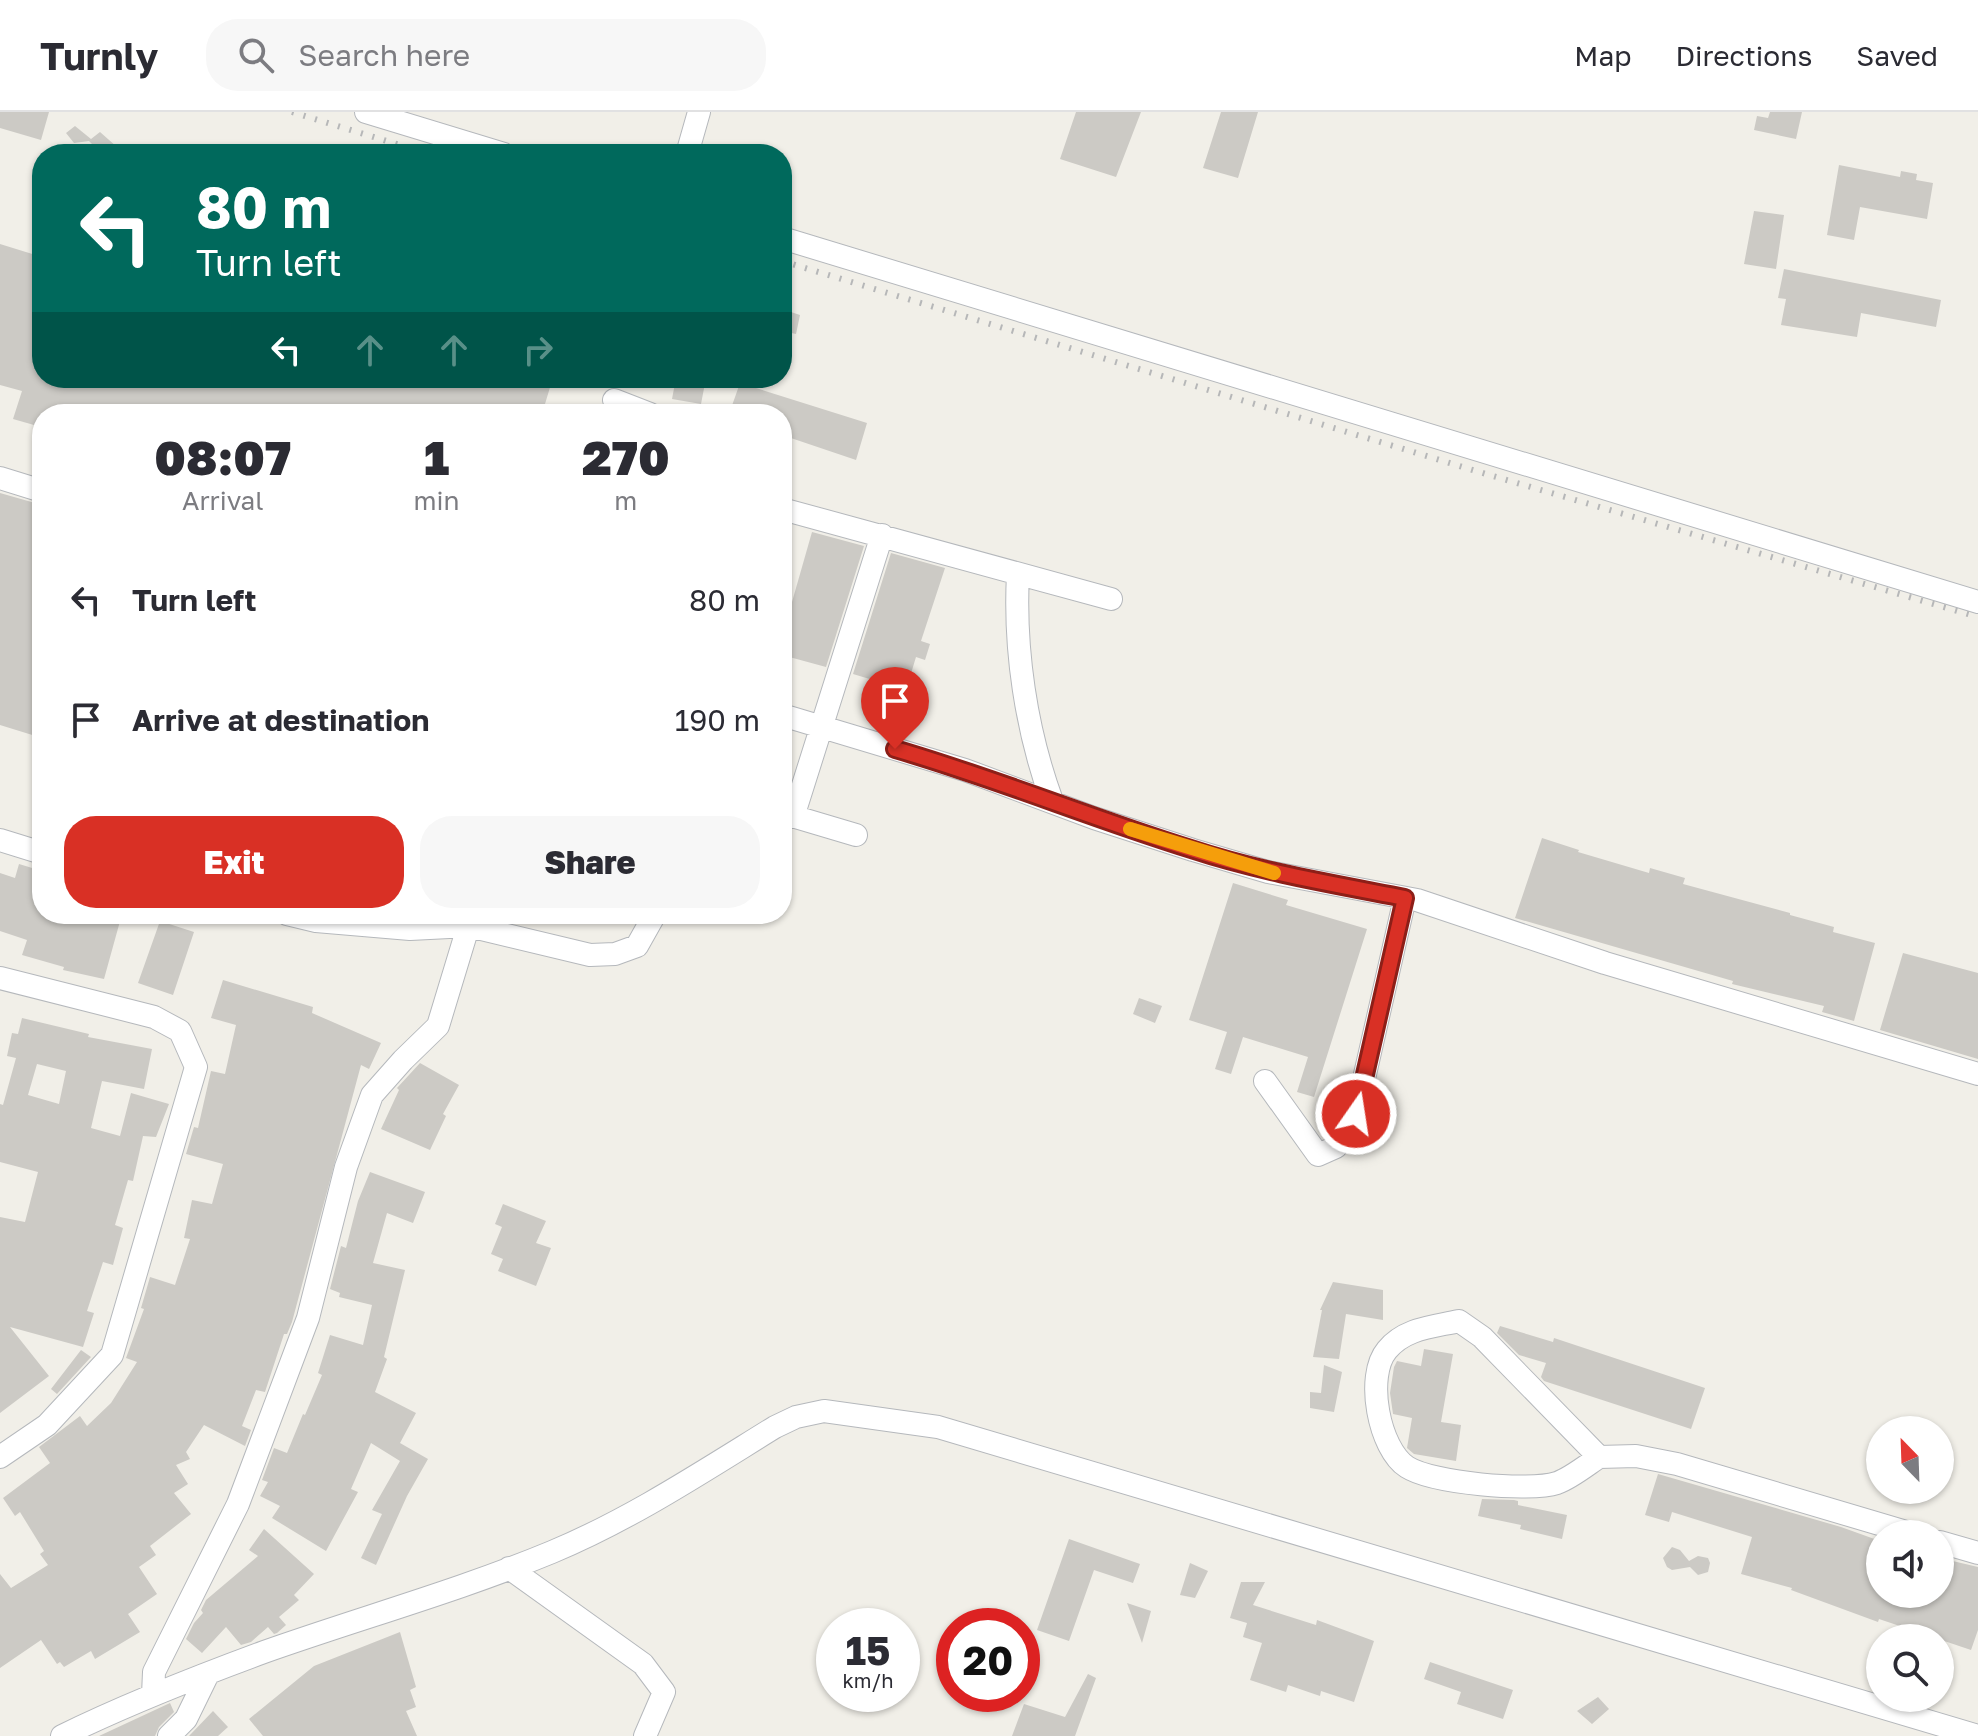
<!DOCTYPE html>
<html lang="en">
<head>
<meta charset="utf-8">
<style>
  :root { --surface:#fff; --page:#f7f7f7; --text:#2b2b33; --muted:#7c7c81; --line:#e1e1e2; --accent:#d93025 }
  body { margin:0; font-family:"Golos Text",sans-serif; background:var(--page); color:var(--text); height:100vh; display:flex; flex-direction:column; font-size:30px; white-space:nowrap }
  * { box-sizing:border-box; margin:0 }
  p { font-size:26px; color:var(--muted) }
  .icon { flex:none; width:44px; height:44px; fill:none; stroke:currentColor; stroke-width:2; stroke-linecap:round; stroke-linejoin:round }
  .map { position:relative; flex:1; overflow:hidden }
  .panel { position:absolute; left:32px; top:292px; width:760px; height:520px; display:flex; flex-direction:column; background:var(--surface); border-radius:32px; box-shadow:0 2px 6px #0004 }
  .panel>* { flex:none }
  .banner { position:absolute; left:32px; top:32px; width:760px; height:244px; border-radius:32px; box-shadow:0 2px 6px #0004; background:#00695c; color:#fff; overflow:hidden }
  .needle { width:52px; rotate:337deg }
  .controls { position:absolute; left:1866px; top:1304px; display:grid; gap:16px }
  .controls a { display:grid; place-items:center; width:88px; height:88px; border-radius:50%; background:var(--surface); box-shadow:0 2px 6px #0004; font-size:40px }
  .speed { position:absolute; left:816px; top:1496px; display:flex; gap:16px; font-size:40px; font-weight:700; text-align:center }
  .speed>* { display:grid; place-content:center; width:104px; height:104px; border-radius:50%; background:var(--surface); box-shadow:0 2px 6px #0004; line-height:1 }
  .speed small { font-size:20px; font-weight:400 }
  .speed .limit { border:12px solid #d22; background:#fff; color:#111 }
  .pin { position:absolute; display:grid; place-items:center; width:68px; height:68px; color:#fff; margin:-82px -34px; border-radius:50% 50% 50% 0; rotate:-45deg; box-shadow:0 0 8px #0007 }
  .pin .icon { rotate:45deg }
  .me { position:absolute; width:88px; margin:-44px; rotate:13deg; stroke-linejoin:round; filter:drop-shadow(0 0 6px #0008) }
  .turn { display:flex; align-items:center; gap:28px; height:168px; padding:0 32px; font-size:36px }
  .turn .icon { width:104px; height:104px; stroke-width:2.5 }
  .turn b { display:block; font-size:56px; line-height:68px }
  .lanes { display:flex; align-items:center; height:76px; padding:0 32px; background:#0003; justify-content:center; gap:40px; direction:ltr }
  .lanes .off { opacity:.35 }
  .eta { display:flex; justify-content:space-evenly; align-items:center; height:136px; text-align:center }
  .eta b { font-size:48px; font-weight:800; line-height:56px }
  .primary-button { display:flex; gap:16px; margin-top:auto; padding:16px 32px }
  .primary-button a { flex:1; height:92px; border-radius:32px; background:var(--accent); color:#fff; font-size:32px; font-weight:800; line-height:92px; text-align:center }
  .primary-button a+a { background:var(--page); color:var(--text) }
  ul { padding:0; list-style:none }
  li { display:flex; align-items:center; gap:24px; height:120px; padding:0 32px }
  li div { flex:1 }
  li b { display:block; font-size:30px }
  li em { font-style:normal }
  header { display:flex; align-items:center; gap:48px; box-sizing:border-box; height:112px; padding:0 40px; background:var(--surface); border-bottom:2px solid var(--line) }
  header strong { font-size:38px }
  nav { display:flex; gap:44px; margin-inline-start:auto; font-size:28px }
  .search { width:560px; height:72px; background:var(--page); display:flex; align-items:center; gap:20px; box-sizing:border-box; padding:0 28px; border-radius:32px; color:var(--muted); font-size:30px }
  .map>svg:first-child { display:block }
  .building { fill:#cccac5; fill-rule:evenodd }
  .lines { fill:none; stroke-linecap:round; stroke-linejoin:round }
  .minor-casing { stroke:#b5b8bc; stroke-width:24 }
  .minor { stroke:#fff; stroke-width:22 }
  .rail { stroke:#b6b7b8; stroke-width:6; stroke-dasharray:2 10; stroke-linecap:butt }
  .route-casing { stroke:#8d1f18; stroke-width:20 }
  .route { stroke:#d93025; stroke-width:14 }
  .slow { stroke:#f59e0b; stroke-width:14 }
</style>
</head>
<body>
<header>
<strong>Turnly</strong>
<div class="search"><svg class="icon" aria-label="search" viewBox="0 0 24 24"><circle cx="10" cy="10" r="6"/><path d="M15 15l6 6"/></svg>Search here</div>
<nav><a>Map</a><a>Directions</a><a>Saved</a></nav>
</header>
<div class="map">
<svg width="1978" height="1624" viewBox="0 0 1978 1624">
  <rect width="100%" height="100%" fill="#f1efe8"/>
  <path class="building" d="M0,0H49L41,28L0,16Z
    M1076,0H1141L1116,65L1060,47Z
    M1221,0H1258L1238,66L1203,56Z
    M1770,0H1802L1796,27L1754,18L1757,4L1768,6Z
    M75,14L91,27L100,20L117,35L99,39L89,29L74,31L66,21Z
    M1839,53L1900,65L1901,59L1917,62L1916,68L1933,71L1927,107L1860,95L1854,128L1827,123Z
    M1754,99L1784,103L1776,157L1744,152Z
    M0,132L42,145V266H531L551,272L542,302H96L80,297L78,302H42L41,315L13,307L22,279L0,273Z
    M1784,157L1941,188L1936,215L1861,201L1857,225L1781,213L1786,187L1778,186Z
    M782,197L800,203L796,222L782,219Z
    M676,266H706L701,292L672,287Z
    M740,271L867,311L856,348L782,323V302H729Z
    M0,381L42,393V626L0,613Z
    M812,420L864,434L826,555L782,543V525Z
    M891,441L945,456L921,529L930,532L925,548L916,545L906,578L853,562Z
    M1542,726L1579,738L1578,740L1649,761L1650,756L1685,766L1683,772L1790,801V803L1834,815L1833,820L1875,831L1854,909L1822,900L1824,894L1732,872L1733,869L1515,806Z
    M19,752L42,759V802H122L104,867L63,858L64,855L22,843L27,828L0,819V761L15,766Z
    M1233,771L1288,788L1286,793L1367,817L1314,985L1297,980L1308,945L1243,925L1231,962L1215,957L1227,920L1189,908Z
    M160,809L194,820L173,883L138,871Z
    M1903,841L1978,861V947L1880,918Z
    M223,868L313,895L312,901L381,931L369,957L361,953L292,1210L287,1222H284L265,1280L256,1278L242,1314L251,1318L245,1334L204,1313L186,1340L190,1347L176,1353L188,1372L174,1381L191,1402L150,1434L156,1443L139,1455L157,1482L128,1502L140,1520L95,1547L91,1539L64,1555L60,1550L57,1552L41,1528L0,1556V1462L11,1476L48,1453L40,1442L44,1439L20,1400L15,1404L3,1386L50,1351L39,1335L80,1304L87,1314L111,1291L137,1250L126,1246L144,1197L141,1196L150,1165L175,1173L190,1127L184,1126L192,1088L212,1092L223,1052L186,1042L194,1015L198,1016L211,959L225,962L236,913L211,906Z
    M1139,886L1162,894L1155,911L1133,902Z
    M22,906L89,922L88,925L152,937L144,977L102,969L91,1016L120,1024L131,981L169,992L156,1025L143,1024L133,1069L128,1068L115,1113L123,1116L113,1153L103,1150L87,1199L94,1201L83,1235L10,1215L49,1264L0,1301V1105L25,1110L38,1060L0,1050V992L3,993L16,946L7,944L12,921L18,922ZM37,952L66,959L59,992L28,983Z
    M420,951L459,973L443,1002L446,1004L430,1038L381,1017L399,978L397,976Z
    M370,1060L425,1080L413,1111L387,1101L373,1151L405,1158L384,1245L387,1247L375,1280L416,1301L400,1331L428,1347L407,1384L376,1453L361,1446L382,1402L372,1398L400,1349L371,1331L351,1377L358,1380L326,1439L272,1406L280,1394L260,1384L268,1370L262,1368L274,1336L287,1341L303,1302L305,1303L322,1263L318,1261L330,1223L363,1233L372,1193L339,1185L340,1181L330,1177L341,1134L346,1136L358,1089Z
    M503,1092L546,1109L536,1131L551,1136L536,1174L498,1159L503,1147L491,1142L502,1115L495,1112Z
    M1333,1170L1383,1178V1208L1346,1202L1339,1247L1313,1245L1322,1198H1320Z
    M1500,1214L1553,1230L1554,1226L1705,1276L1691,1317L1544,1269L1541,1265L1546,1251L1519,1243L1497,1221Z
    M1424,1237L1453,1242L1441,1310L1461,1313L1456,1349L1414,1342L1407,1336L1412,1306L1393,1302L1390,1281L1394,1255L1397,1249L1421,1254Z
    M81,1238L91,1245L57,1282L51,1277Z
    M1324,1253L1342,1260L1334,1300L1310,1296V1280L1321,1281Z
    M1658,1362L1841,1415L1880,1429V1482H1940V1446L1978,1455V1518L1971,1538L1879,1507L1878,1510L1791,1478L1792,1476L1741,1462L1752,1425L1672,1400L1669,1410L1645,1403Z
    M1482,1387L1514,1388L1518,1389V1393L1567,1403L1562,1427L1520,1417L1521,1413L1478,1404Z
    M264,1417L314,1462L294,1483L299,1488L279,1505L286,1513L277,1521L274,1522L268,1515L251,1530L241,1533L226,1515L202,1541L186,1527L194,1511L203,1501L201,1498L206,1488L258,1444L249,1438Z
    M1069,1427L1140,1452L1133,1471L1094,1458L1069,1529L1037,1518Z
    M1672,1435L1680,1438L1689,1449L1698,1444L1708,1446L1710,1451L1708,1460L1698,1463L1690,1455L1672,1458L1667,1455L1663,1446Z
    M1190,1451L1208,1459L1195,1486L1180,1483Z
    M1241,1470H1265L1253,1493L1316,1513L1317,1508L1374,1529L1354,1590L1321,1579L1320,1584L1288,1573L1286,1580L1250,1568L1262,1531L1243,1525L1247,1511L1230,1506Z
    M1127,1491L1151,1499L1142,1531Z
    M400,1520L416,1575L410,1578L416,1595L406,1599L417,1624H263L249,1607L314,1554Z
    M1430,1550L1513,1578L1503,1607L1457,1592L1461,1580L1424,1567Z
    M1088,1562L1096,1566L1075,1624H1012L1024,1592L1065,1605Z
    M1598,1585L1609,1597L1592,1612L1577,1599Z
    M170,1591L174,1600L159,1615L155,1624H99Z
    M213,1599L228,1615L218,1624H189Z"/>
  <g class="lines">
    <g class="minor-casing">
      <path id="minor" d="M366,0L504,42
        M687,42L699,0
        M782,126L1978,490
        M614,288L650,302
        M0,366L42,379
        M782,397L1111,487
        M1018,462C1014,537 1026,618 1052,689
        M782,603L965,658L1094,706L1193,738L1268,760L1417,788L1605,851L1978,962
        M782,701L856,723
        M793,705L882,423
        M0,728L42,741
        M287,802L316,809L410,817L469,814L590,843L615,842L637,834L655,802
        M0,866L154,905L180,919L196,955L112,1243L47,1313L0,1345
        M1265,969L1318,1043L1336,1035L1356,1002L1405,786
        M1459,1209L1482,1225L1599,1345C1587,1353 1571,1366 1557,1371C1529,1380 1432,1371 1407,1355C1379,1337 1365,1264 1387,1238C1405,1216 1433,1215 1459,1209Z
        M1599,1345L1636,1344L1677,1352L1913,1422
        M1940,1430L1978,1441
        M509,1456L643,1552L664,1580L645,1624
        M153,1583L154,1560L238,1392L308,1206L346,1055L372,983L403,948L438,914L472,802
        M62,1624C127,1592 196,1565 264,1540C360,1506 458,1479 552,1440C631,1407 702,1360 775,1315L796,1305L824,1299L938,1315L1978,1624
        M169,1624L186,1607L208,1562"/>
    </g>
    <use href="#minor" class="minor"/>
    <path class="rail" d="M292,0L429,42
      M782,149L1486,362L1978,505"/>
  </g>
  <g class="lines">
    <g class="route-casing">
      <path id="route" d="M895,637C995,666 1091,706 1191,737C1261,760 1333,772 1405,786L1356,1002"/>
    </g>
    <use href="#route" class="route"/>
    <path class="slow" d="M1130,717L1274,761"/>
  </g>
</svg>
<div class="controls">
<a><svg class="needle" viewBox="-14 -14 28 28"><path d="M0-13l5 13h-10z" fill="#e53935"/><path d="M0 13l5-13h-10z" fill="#7c7c81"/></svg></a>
<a><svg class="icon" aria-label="sound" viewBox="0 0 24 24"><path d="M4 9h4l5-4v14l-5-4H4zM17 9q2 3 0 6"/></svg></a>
<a><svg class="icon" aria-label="search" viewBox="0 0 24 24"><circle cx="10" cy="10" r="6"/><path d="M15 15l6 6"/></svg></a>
</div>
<div class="speed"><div>15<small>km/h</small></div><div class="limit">20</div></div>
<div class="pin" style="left:895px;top:637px;background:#d93025"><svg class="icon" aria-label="arrive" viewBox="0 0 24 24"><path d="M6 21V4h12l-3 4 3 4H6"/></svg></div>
<svg class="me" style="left:1356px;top:1002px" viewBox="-20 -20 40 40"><circle r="17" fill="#d93025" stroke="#fff" stroke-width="3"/><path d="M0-11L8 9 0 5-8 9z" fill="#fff"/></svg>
<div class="banner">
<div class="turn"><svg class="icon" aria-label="left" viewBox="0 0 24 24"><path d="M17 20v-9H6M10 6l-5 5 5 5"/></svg><div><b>80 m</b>Turn left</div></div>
<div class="lanes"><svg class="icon" aria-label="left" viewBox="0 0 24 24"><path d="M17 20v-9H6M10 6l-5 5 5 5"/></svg><svg class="icon off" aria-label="ahead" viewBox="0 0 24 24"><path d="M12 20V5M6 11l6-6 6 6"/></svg><svg class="icon off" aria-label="ahead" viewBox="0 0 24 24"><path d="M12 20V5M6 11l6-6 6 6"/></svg><svg class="icon off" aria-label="right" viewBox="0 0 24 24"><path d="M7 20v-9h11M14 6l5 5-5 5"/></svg></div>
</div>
<section class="panel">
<div class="eta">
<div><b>08:07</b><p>Arrival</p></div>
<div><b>1</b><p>min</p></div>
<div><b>270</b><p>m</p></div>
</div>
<ul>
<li><svg class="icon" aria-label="left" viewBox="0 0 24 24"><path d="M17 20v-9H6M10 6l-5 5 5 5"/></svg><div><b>Turn left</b></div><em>80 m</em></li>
<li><svg class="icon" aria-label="arrive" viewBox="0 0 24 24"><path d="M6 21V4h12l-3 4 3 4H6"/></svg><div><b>Arrive at destination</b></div><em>190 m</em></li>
</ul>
<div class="primary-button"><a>Exit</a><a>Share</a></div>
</section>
</div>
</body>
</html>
